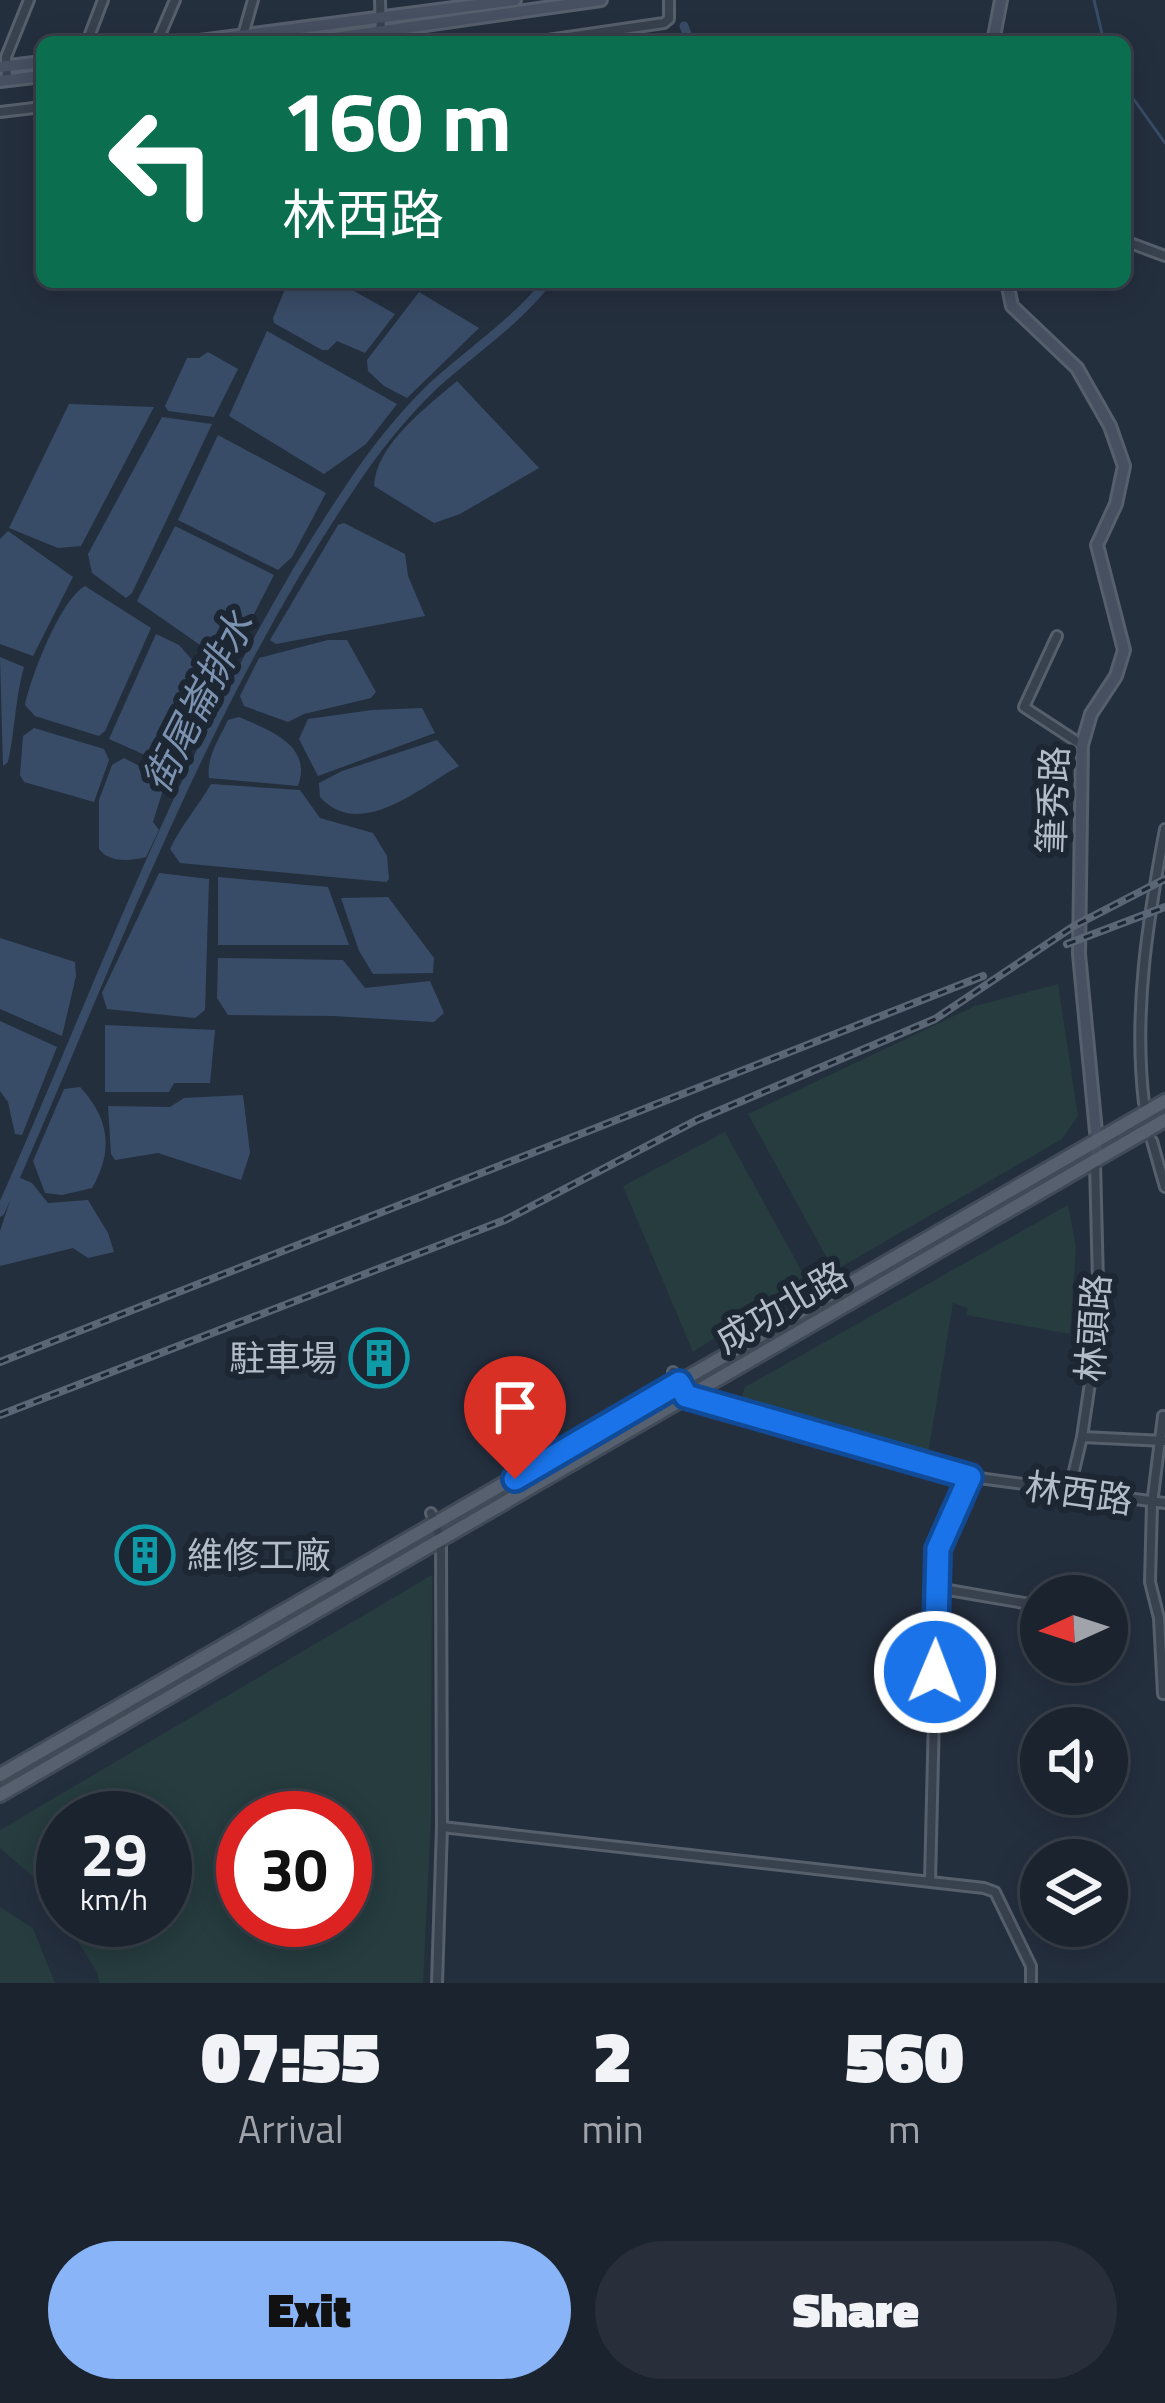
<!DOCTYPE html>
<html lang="en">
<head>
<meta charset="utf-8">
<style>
  :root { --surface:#1b232e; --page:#282f3a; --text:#f1f3f6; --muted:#a0a4aa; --line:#39404a; --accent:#8ab4f8 }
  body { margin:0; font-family:"Titillium Web","Noto Sans TC",sans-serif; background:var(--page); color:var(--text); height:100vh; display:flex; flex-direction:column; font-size:45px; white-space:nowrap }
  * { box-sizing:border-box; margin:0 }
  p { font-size:39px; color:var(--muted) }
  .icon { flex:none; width:66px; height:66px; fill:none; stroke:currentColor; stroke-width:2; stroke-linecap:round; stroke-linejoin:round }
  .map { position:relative; height:1983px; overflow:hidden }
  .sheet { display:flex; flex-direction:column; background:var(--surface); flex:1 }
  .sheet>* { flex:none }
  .guide { position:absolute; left:36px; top:36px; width:1095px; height:252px; border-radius:18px; box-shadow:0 6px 30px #0003,0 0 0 3px var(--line); background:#0b6e4f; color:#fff; overflow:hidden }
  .needle { width:78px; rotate:267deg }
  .fabs { position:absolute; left:1020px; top:1575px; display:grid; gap:24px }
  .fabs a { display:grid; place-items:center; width:108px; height:108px; border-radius:50%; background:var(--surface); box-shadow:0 6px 30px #0003,0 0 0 3px var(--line); font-size:60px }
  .speed { position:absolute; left:36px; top:1791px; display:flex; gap:24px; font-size:60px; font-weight:700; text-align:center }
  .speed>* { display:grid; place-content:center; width:156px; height:156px; border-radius:50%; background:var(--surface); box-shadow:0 6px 30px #0003,0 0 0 3px var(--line); line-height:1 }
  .speed small { font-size:30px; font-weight:400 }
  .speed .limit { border:18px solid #d22; background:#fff; color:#111 }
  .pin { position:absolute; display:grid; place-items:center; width:102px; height:102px; color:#fff; margin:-123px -51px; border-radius:50% 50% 50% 0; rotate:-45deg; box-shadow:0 0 12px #0007 }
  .pin .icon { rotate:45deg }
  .me { position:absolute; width:132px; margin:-66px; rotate:1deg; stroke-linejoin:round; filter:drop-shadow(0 0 9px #0008) }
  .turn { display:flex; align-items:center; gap:42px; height:252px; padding:0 48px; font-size:54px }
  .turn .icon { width:156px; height:156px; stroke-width:2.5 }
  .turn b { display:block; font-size:84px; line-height:102px }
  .eta { display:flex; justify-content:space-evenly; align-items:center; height:204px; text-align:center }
  .eta b { font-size:72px; font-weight:800; line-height:84px }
  .primary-button { display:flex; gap:24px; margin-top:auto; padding:24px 48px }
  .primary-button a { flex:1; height:138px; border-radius:72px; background:var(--accent); color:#111; font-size:48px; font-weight:800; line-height:138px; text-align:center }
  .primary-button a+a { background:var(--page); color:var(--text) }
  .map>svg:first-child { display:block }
  .green { fill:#263c3f; fill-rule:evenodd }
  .water { fill:#394c67 }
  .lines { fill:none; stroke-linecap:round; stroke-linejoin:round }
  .stream { stroke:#394c67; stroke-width:3 }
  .canal { stroke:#394c67; stroke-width:9 }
  .street-casing { stroke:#565f6c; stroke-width:14 }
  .secondary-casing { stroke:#565f6c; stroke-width:16 }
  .primary-casing { stroke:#414a57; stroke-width:18 }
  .street { stroke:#38414e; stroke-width:8 }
  .secondary { stroke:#465061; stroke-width:10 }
  .primary { stroke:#56606e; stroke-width:12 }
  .rail-casing { stroke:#5a6575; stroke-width:8 }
  .rail { stroke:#1d2633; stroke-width:3; stroke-dasharray:9; stroke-linecap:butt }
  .route-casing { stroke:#114b97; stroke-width:30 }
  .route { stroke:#1a73e8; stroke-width:21 }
  .labels { text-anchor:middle; stroke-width:12; stroke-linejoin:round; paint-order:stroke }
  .street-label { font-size:36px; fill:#b4bcc9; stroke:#1d2633 }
  .poi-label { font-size:36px; fill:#b4bcc9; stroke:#1d2633; text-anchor:end }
  .water-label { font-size:39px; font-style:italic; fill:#7c92b1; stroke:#1d2633 }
</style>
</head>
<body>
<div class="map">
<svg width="1165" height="1983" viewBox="0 0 1165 1983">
  <rect width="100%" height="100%" fill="#242f3e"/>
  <path class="green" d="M1058,984L1078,1116L1062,1139L834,1271L748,1114L975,1006Z
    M725,1132L806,1279L693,1352L623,1186Z
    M1068,1205L1076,1247L1070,1334L966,1315L968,1308L953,1303L928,1454L741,1398L745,1387Z
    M432,1575L431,1819L423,1983H99L97,1972L64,1920H165V1818H63V1919L38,1881L0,1848V1830ZM345,1818V1920H243V1818Z
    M0,1907L33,1928L55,1983H0Z"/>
  <path class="water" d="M288,282H338L395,314L365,353L337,341L328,350H322L274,323L273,318Z
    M419,292L479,328L407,398L384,386L368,371L367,360Z
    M267,331L397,404L366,444L324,474L229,416Z
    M208,352L238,369L214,417L168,411L165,406L187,358H199Z
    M457,381L539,468L460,514L434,523L374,486C376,444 427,407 457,381Z
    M69,404L154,407L81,546L58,548L9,528Z
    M162,417L212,424L132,593L126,598L92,573L88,554Z
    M218,435L326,493L292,557L278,570L178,520Z
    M344,523L405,554L408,576L425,616L276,644L270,640L338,525Z
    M175,526L274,575L242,637C226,630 220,636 208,648L203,647L137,601Z
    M8,531L73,577L33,656L0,644V539Z
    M85,586L151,628L105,731L99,736L35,716L25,705C31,677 60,600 85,586Z
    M156,634L179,645L218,689L178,765L172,767L109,739Z
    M328,640H347L376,692L371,698L304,714L288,722L244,706L240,696L259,658Z
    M0,657L24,667C15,699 15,730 8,762L3,766Z
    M422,708L435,733L318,776L299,739L308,719L372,710Z
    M239,717C269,730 313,745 298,786L209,778C206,758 219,739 228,720Z
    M34,728L104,749L109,760L94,802L24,782L20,775L23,736Z
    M437,740L459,766C419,788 360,841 320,797L319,783L342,771Z
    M124,758L166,780L153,822L159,830L146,857C131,861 109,863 99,849V800L112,765Z
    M211,784L300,790L320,818L373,833L387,856L389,879L386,882L180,863L170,849C182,824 197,808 211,784Z
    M159,873L209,879L205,1010L195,1018L107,1009L102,993Z
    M218,877L328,887L349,945H218Z
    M388,897L434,958L433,973L373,974L359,951L341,898Z
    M0,938L75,962L76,976L62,1036L0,1009Z
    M218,958L343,960L365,988L430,981L444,1013L434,1022L333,1016L228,1015L217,998Z
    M0,1021L57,1047L22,1135L15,1134L8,1102L0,1091Z
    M105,1025L215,1030L210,1083H174L169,1092H105Z
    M80,1087C109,1118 114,1150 92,1188L62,1195L45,1193L33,1161L64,1089Z
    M243,1095L250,1153L241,1180L158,1153L115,1160L111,1154L108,1106L170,1107L184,1098Z
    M18,1177L32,1183L48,1203L88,1200L108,1233L114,1252L88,1258L73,1248L0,1266V1231Z"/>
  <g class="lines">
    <path class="stream" d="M1094,0L1104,42
      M1125,87L1165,143"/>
    <path class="canal" d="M684,26L690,42
      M0,1212C108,969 198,714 347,492C371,455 402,416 433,386C471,351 515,323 547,282"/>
    <g class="street-casing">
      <path id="street" d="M380,0L381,42
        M87,42L103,0
        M157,42L175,0
        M241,42L253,0
        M534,42L664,23L669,19V0
        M7,80L6,57L29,0
        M0,112L42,107
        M1125,241L1165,256
        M1057,636L1024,707L1082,745
        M1144,1103C1133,1011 1148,919 1165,829
        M1152,1141L1165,1187
        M673,1372L687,1396L971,1477L1165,1503
        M1083,1437L1164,1441
        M1069,1492L1082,1437L1099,1322L1095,1163
        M431,1513L441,1541L442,1827L437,1983
        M937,1588L1041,1606
        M1163,1694L1159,1618L1150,1582L1152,1504L1163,1416
        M442,1827L984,1888L995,1892L1031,1966V1983
        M930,1882L938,1549L971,1477"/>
    </g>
    <g class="secondary-casing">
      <path id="secondary" d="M192,42L515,0
        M306,42L601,0
        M993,42L1001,0
        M0,67L42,62
        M0,81L42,76
        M1007,282L1012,306L1077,368L1110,426L1124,466L1116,504L1097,545L1124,650L1116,676L1091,714L1082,745L1079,954L1097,1142L1096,1161"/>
    </g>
    <g class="primary-casing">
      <path id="primary" d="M0,1775L1165,1101
        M0,1795L1165,1120"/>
    </g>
    <use href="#street" class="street"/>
    <use href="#secondary" class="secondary"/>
    <use href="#primary" class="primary"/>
    <g class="rail-casing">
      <path id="rail" d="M1067,944L1165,907
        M0,1362L983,976
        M0,1415L505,1220L697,1120L935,1019L1074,926L1165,879"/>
    </g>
    <use href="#rail" class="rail"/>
  </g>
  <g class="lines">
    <g class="route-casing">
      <path id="route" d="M515,1479L679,1383L686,1396L970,1477L938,1549L935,1672"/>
    </g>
    <use href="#route" class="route"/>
  </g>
  <defs>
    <g id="building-ring" transform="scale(3)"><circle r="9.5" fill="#1d2633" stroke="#0f9aa8" stroke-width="1.5"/><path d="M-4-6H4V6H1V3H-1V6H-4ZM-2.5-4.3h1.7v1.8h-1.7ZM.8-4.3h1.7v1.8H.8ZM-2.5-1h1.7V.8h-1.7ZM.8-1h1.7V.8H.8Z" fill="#0f9aa8"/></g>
  </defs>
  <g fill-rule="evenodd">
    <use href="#building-ring" x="379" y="1358"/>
    <use href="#building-ring" x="145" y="1555"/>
  </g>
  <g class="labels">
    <g class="street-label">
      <text transform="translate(1053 800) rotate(-88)" y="13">筆秀路</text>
      <text transform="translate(781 1307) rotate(-30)" y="13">成功北路</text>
      <text transform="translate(1093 1328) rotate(-86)" y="13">林頭路</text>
      <text transform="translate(1079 1493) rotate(8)" y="13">林西路</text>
    </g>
    <g class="poi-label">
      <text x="337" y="1371">駐車場</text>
      <text x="187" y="1568" text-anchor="start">維修工廠</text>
    </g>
    <g class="water-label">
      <text transform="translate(198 702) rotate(-63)" y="14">街尾崙排水</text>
    </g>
  </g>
</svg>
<div class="fabs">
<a><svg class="needle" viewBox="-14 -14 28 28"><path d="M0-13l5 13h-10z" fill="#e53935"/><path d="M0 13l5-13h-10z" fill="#a0a4aa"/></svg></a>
<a><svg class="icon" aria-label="sound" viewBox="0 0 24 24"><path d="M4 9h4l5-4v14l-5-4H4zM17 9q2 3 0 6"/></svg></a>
<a><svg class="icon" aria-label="layers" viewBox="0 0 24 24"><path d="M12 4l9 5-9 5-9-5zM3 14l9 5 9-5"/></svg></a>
</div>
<div class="speed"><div>29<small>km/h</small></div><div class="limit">30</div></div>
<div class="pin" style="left:515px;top:1479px;background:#d93025"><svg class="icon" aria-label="arrive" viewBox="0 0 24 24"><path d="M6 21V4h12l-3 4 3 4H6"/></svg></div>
<svg class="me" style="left:935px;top:1672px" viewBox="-20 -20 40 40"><circle r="17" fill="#1a73e8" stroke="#fff" stroke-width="3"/><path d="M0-11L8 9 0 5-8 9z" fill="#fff"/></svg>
<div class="guide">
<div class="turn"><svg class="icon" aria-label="left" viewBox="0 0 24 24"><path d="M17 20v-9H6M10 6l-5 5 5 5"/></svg><div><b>160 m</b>林西路</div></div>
</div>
</div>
<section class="sheet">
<div class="eta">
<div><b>07:55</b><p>Arrival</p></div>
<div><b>2</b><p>min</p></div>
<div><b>560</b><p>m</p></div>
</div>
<div class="primary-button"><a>Exit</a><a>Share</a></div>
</section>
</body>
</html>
